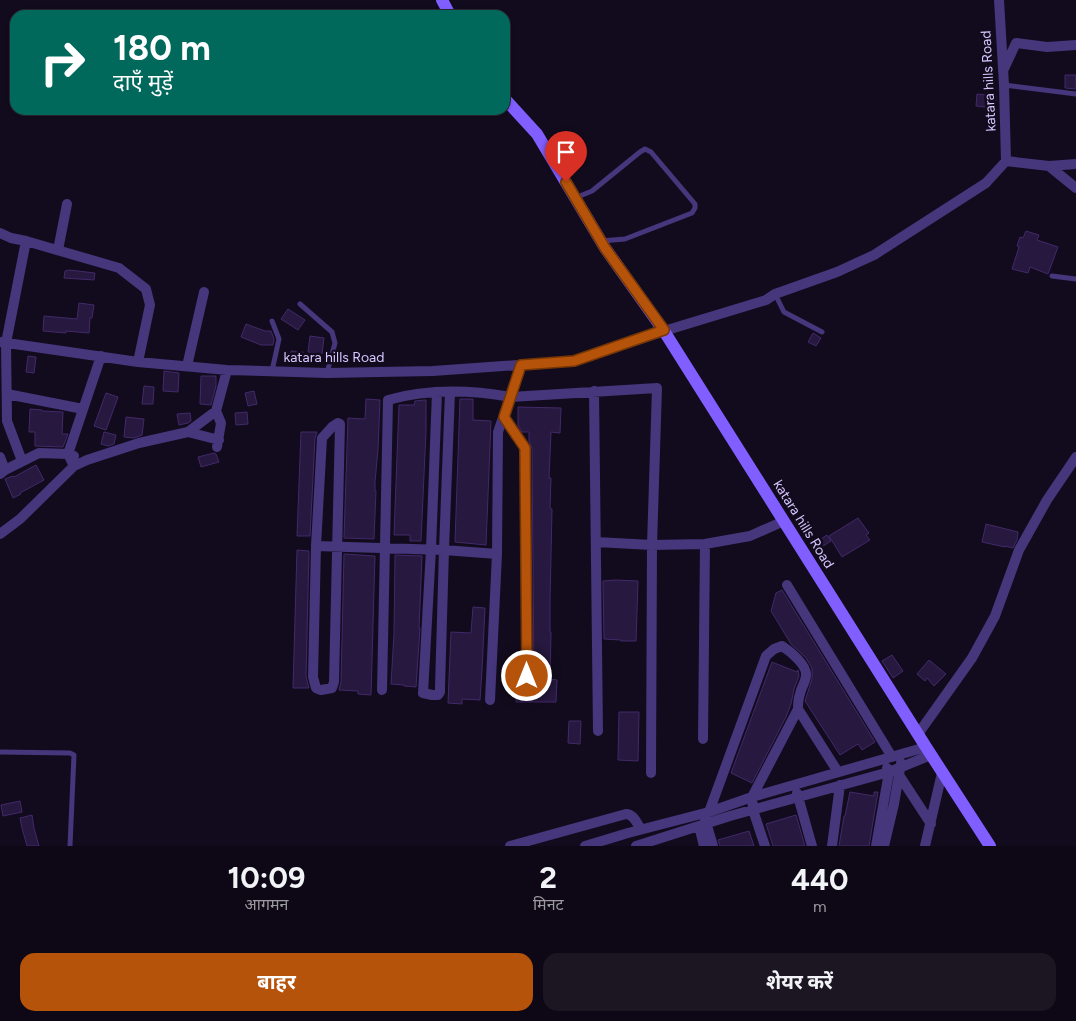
<!DOCTYPE html>
<html lang="hi">
<head>
<meta charset="utf-8">
<style>
  :root { --surface:#0e0816; --page:#1c1623; --text:#f1f3f6; --muted:#9b9aa1; --line:#2e2935; --accent:#b45309 }
  body { margin:0; font-family:Figtree,"Noto Sans Devanagari",sans-serif; background:var(--page); color:var(--text); height:100vh; display:flex; flex-direction:column; font-size:19px; white-space:nowrap }
  * { box-sizing:border-box; margin:0 }
  p { font-size:16px; color:var(--muted) }
  .icon { flex:none; width:28px; height:28px; fill:none; stroke:currentColor; stroke-width:2; stroke-linecap:round; stroke-linejoin:round }
  .map { position:relative; height:846px; overflow:hidden }
  .panel { display:flex; flex-direction:column; background:var(--surface); flex:1 }
  .panel>* { flex:none }
  .top-card { position:absolute; left:10px; top:10px; width:500px; height:105px; border-radius:15px; box-shadow:0 1px 4px #0004,0 0 0 1px var(--line); background:#00695c; color:#fff; overflow:hidden }
  .pin { position:absolute; display:grid; place-items:center; width:42px; height:42px; color:#fff; margin:-51px -21px; border-radius:50% 50% 50% 0; rotate:-45deg; box-shadow:0 0 5px #0007 }
  .pin .icon { rotate:45deg }
  .me { position:absolute; width:55px; margin:-28px; rotate:0deg; stroke-linejoin:round; filter:drop-shadow(0 0 4px #0008) }
  .turn { display:flex; align-items:center; gap:18px; height:105px; padding:0 20px; font-size:22px }
  .turn .icon { width:65px; height:65px; stroke-width:2.5 }
  .turn b { display:block; font-size:35px; line-height:42px }
  .eta { display:flex; justify-content:space-evenly; align-items:center; height:85px; text-align:center }
  .eta b { font-size:30px; font-weight:700; line-height:35px }
  .primary-button { display:flex; gap:10px; margin-top:auto; padding:10px 20px }
  .primary-button a { flex:1; height:58px; border-radius:15px; background:var(--accent); color:#fff; font-size:20px; font-weight:700; line-height:58px; text-align:center }
  .primary-button a+a { background:var(--page); color:var(--text) }
  .map>svg:first-child { display:block }
  .building { fill:#26183e; stroke:#42296a }
  .lines { fill:none; stroke-linecap:round; stroke-linejoin:round }
  .lane { stroke:#46367c; stroke-width:5 }
  .street { stroke:#46367c; stroke-width:10 }
  .secondary { stroke:#815eff; stroke-width:12 }
  .route-casing { stroke:#753606; stroke-width:12 }
  .route { stroke:#b45309; stroke-width:9 }
  .labels { text-anchor:middle; stroke-width:5; stroke-linejoin:round; paint-order:stroke }
  .street-label { font-size:14px; fill:#d8c7ff; stroke:#120b1d }
</style>
</head>
<body>
<div class="map">
<svg width="1076" height="846" viewBox="0 0 1076 846">
  <rect width="100%" height="100%" fill="#120b1d"/>
  <path class="building" d="M1065,75H1076V89L1065,88Z
    M977,94L996,96L995,108L976,106Z
    M1026,231L1039,235L1037,240L1058,247L1048,274L1030,267L1028,273L1012,269L1019,247L1017,246L1020,237L1023,238Z
    M69,270L95,273L94,280L64,278L65,271Z
    M79,303L94,305L92,318H90L89,333L66,331V333L43,331L44,316L77,319Z
    M288,309L305,320L298,330L281,319Z
    M246,324L265,331H271L274,339L273,345H261L241,337Z
    M813,333L821,338L816,346L808,342Z
    M310,336L324,338L322,354L308,352Z
    M291,351L303,352V362L291,361Z
    M28,356L36,357L34,373L26,372Z
    M164,371L179,373L178,392L163,391Z
    M201,376H216V386L211,405L200,404Z
    M144,386L154,387L153,404H142Z
    M254,391L257,404L248,406L245,393Z
    M106,393L118,397L106,430L94,426Z
    M366,399L380,400L378,449L375,482V491H376L374,539L344,538L348,418L365,419Z
    M460,399H473V420L491,421L486,545L455,542Z
    M425,400H426V431L421,541H410V535H394L399,405H414L415,401Z
    M518,407L561,408L560,433L551,432L549,478H551L550,508L552,509L550,601V632H551L550,679L557,680L556,702H516V678L521,679L523,682L528,683L533,680L534,676L532,448L529,441V432H522L518,425Z
    M30,409L42,410V411L63,412L62,434H68L63,447L35,446V432H29Z
    M247,412L248,424L236,425L235,413Z
    M190,413L191,421L188,423L179,425L177,414Z
    M126,417L144,419L142,435L134,438L124,437Z
    M104,432L116,435L114,444L108,446L101,444Z
    M301,432H317L315,438L310,536H297Z
    M214,453L216,454L219,462L201,467L198,457Z
    M36,465L44,480L20,493L21,494L13,498L5,479L13,476L14,477Z
    M858,518L869,533L866,535L870,540L842,557L829,536Z
    M986,524L1018,532L1017,540L1013,548L1005,546V547L982,542Z
    M827,535L831,541L820,548L816,542Z
    M297,550L309,551L306,677L309,688H293Z
    M344,554L375,556L371,695L358,694V691L339,690L341,682Z
    M395,555L422,556L419,628H420L416,687L404,686V685L391,684L394,634Z
    M615,580L638,581L636,641H621V640L604,639L603,581Z
    M782,590L875,742L862,750L858,744L840,755L805,701L812,679V668L806,658L791,644L771,611L776,593Z
    M473,607L485,608L482,670L480,700L462,699V704L448,703L451,632L471,633Z
    M892,655L903,671L893,678L882,661Z
    M929,660L946,674L934,686L927,678L925,681L917,674Z
    M772,662L797,672L798,670L799,676L794,689L791,704L786,717L752,783L731,773Z
    M619,712H639L638,761L618,760Z
    M569,721H581L580,744L568,743Z
    M850,792L874,796V792H878L869,846H839L844,816H845Z
    M20,801L22,812L3,816L1,805Z
    M32,815L34,828L39,846H27L22,828L20,818Z
    M796,815L805,846H773L766,824Z
    M749,831L754,846H720L718,840Z"/>
  <g class="lines">
    <path class="lane" d="M1004,85L1076,94
      M575,198L592,191L640,152L645,149L651,152L695,204V208L692,213L625,239L601,241
      M1052,276L1076,279
      M775,294L784,312L822,332
      M300,304L332,332L335,343L327,373
      M272,321L279,339L272,371
      M0,752L70,753L74,755L70,846"/>
    <path class="street" d="M1003,71L1016,43L1047,47L1076,45
      M1006,161L1049,166L1076,188
      M1049,166L1076,164
      M0,233L11,238L26,241L119,268L146,289L150,305L138,362
      M58,250L67,204
      M0,342L138,362L227,370L327,373L433,371L574,361L664,331L766,300L775,294L837,272L874,255L986,183L1006,161L1004,85L999,0
      M187,366L204,292
      M594,391L598,731
      M437,392L431,549L423,693L432,695H438L440,692V687L444,550L450,392
      M7,394L83,409
      M216,411L221,423L217,447
      M504,417L525,448L527,676
      M338,423L340,424L334,682L332,688L321,690L316,688L313,677L316,546L322,438L332,427Z
      M188,432L219,440
      M0,457L5,470
      M22,461L7,421L6,343L26,241
      M74,466L68,454L101,356
      M0,474L5,470L39,453L68,454L74,456
      M0,534L20,519L74,466L87,460L139,443L188,432L216,411L227,370
      M596,542L652,545L705,544L703,739
      M705,544L750,536L784,521
      M316,546L444,550L497,554
      M787,585L892,757
      M382,690L388,400C427,389 471,390 511,397L657,388L652,545L651,773
      M490,700L497,554L498,432L521,365
      M918,734L972,658L995,616L1019,550L1047,500L1076,457
      M899,775L931,824
      M797,793L812,846
      M709,812L766,656L774,649L782,646C790,651 807,665 806,675C806,682 801,687 800,694C798,699 798,704 798,709
      M705,819L713,846
      M699,826L704,846
      M510,846L626,814C634,814 637,824 641,829
      M585,846L628,833L709,812L752,797L926,747
      M636,846L730,816L889,772L931,755
      M765,846L753,810L752,797L798,709L838,772
      M832,846L840,785
      M876,846L889,772L887,768
      M884,846L894,804L901,763
      M925,846L942,773"/>
    <path class="secondary" d="M442,0L450,15
      M505,99L537,134L605,248L664,331L926,747L990,846"/>
  </g>
  <g class="lines">
    <g class="route-casing">
      <path id="route" d="M527,676L525,448L504,417L521,365L574,361L664,330L605,248L566,182"/>
    </g>
    <use href="#route" class="route"/>
  </g>
  <g class="labels">
    <g class="street-label">
      <text transform="translate(988 81) rotate(-93)" y="5">katara hills Road</text>
      <text x="334" y="362">katara hills Road</text>
      <text transform="translate(804 524) rotate(58)" y="5">katara hills Road</text>
    </g>
  </g>
</svg>
<div class="pin" style="left:566px;top:182px;background:#d93025"><svg class="icon" aria-label="arrive" viewBox="0 0 24 24"><path d="M6 21V4h12l-3 4 3 4H6"/></svg></div>
<svg class="me" style="left:527px;top:676px" viewBox="-20 -20 40 40"><circle r="17" fill="#b45309" stroke="#fff" stroke-width="3"/><path d="M0-11L8 9 0 5-8 9z" fill="#fff"/></svg>
<div class="top-card">
<div class="turn"><svg class="icon" aria-label="right" viewBox="0 0 24 24"><path d="M7 20v-9h11M14 6l5 5-5 5"/></svg><div><b>180 m</b>दाएँ मुड़ें</div></div>
</div>
</div>
<section class="panel">
<div class="eta">
<div><b>10:09</b><p>आगमन</p></div>
<div><b>2</b><p>मिनट</p></div>
<div><b>440</b><p>m</p></div>
</div>
<div class="primary-button"><a>बाहर</a><a>शेयर करें</a></div>
</section>
</body>
</html>
